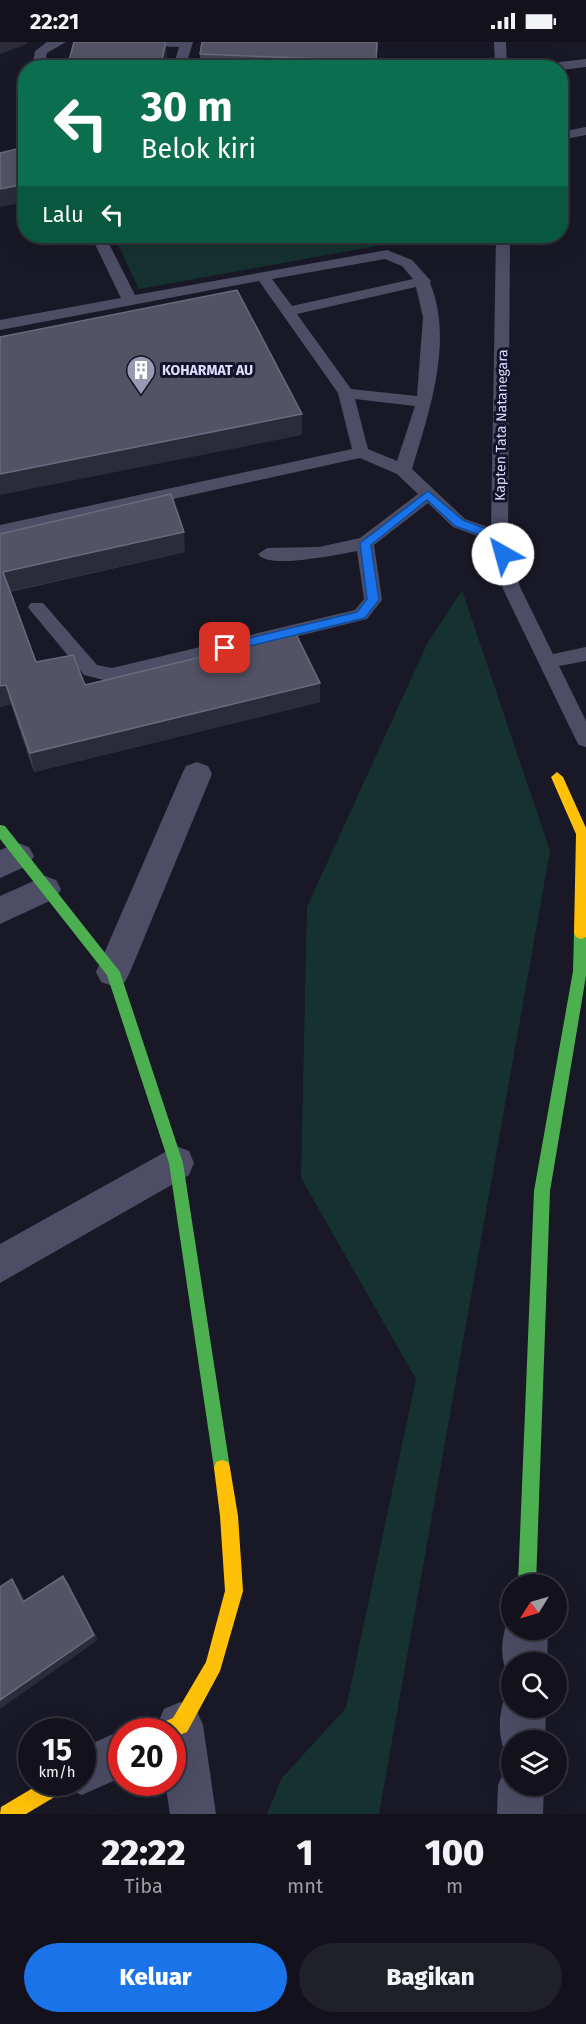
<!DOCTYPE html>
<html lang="id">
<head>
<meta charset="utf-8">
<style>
  :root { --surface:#13121c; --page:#202029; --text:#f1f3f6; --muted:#9d9ea3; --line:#32323b; --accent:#1a73e8 }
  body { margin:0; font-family:"Fira Sans",sans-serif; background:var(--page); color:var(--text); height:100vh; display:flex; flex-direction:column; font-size:22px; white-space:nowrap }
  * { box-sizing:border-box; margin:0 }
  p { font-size:20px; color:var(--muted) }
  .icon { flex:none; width:33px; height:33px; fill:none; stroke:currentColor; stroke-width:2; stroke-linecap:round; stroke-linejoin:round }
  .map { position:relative; height:1772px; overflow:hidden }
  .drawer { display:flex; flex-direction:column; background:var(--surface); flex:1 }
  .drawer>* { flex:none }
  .hud { position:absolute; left:18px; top:18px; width:550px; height:183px; border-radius:24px; box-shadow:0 6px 24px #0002,0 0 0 2px var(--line); background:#0b6e4f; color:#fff; overflow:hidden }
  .needle { width:39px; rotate:233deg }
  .tools { position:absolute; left:501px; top:1532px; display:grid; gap:12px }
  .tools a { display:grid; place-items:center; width:66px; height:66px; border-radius:50%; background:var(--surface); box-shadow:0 6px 24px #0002,0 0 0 2px var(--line); font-size:30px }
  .speed { position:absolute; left:18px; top:1676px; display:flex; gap:12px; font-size:30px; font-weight:700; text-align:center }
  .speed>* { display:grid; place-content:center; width:78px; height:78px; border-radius:50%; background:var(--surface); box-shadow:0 6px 24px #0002,0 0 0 2px var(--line); line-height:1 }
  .speed small { font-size:15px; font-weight:400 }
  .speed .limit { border:9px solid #d22; background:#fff; color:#111 }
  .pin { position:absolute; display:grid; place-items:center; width:51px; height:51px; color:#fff; margin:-26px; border-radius:12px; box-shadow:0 3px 9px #0006 }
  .me { position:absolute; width:66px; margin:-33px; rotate:322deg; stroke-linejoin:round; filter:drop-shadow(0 0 4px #0008) }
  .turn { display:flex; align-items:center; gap:21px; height:126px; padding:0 24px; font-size:27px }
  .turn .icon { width:78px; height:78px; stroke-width:2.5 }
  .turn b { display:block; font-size:42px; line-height:51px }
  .then { display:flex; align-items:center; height:57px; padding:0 24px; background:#0003; gap:12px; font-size:22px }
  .eta { display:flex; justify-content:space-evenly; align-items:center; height:102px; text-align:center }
  .eta b { font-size:36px; font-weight:800; line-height:42px }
  .button { display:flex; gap:12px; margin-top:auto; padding:12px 24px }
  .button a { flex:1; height:69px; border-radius:36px; background:var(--accent); color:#fff; font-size:24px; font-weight:800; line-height:69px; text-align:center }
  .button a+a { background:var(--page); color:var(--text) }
  .status { display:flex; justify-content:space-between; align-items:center; height:42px; padding:0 30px; background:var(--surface); direction:ltr }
  .status svg { height:16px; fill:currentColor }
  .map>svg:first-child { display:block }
  .green { fill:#163230 }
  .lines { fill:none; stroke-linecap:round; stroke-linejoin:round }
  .lane { fill:#4d4e66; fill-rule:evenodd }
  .street { fill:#4d4e66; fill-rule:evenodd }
  .fast { fill:#4caf50; fill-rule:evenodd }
  .slow { fill:#ffc107; fill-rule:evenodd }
  .wall { fill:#444354 }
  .shaded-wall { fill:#2c2b3a }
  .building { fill:#545366; stroke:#6a697e; stroke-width:1.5 }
  .route { fill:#1a73e8; stroke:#114b97; stroke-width:1.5 }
  .labels { text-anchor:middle; stroke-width:6; stroke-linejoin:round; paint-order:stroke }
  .far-poi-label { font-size:14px; font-weight:bold; fill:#dfdefe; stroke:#15122c; text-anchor:start }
  .far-street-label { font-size:14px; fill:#dfdefe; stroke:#15122c }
</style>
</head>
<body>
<div class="status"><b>22:21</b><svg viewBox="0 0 49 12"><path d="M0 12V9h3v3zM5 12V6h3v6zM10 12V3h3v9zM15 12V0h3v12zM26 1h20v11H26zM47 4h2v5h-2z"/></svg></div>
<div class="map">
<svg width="586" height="1772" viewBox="0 0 586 1772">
  <rect width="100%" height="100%" fill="#191826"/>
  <path class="green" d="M114,194H431L139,247Z
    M462,548L550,809L379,1772H267L282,1736L346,1666L416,1337L301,1136L307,865L427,602Z"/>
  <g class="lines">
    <path class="lane" d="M47,0H66L47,11L44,26H32L35,9Z
      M130,0H193L185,26H173L179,5L136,4Z
      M494,0H506L507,26H495Z
      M586,17V25L561,28L536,26L542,22Z
      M586,85V93L570,96L563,92L565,89Z
      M91,194H105L135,253L387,208L412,218L431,239L430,241C454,299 429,370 412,427L465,477L491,486L496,194H510L508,495L520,545L553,612L586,605V619L559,624L586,679V705L579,703L576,698L502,545L491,499L453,485L428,461L374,503L382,558L367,577L112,640L84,633L31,569L28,565L31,561H43L97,623L112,626L355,568L364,557L357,509C340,512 268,528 258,512L267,506L319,505L360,496L418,452L397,432L360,416L0,495V483L352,407L338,351L259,239L0,288V278L121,256ZM385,217L402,224L413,237L292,264L272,237ZM416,245L423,275L417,354L351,347L297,272ZM355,357L415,364L397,419L368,407Z"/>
    <path class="street" d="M197,720L208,724L212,732L130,930L125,940L113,944L101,940L96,930L182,732L186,724Z
      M18,801L29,805L34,814L29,823L0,836V808Z
      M45,834L56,838L61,847L56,856L0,882V854Z
      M176,1104L189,1109L194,1121L189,1133L0,1241V1202Z
      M512,1571V1587H548L547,1620H512V1637C497,1621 501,1588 512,1571Z
      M512,1647V1665H546L545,1698H512V1716L506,1714C497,1692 498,1671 507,1649Z
      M180,1660L196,1667L203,1683L216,1772H170L165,1740H172V1689H158L157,1683L164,1667Z
      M122,1688V1735L82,1753L66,1746L63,1740H82V1706Z
      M512,1724V1743H544L543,1772H497L498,1743L505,1727Z"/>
    <path class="fast" d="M0,783L5,784L120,930L183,1121L230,1426L228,1432L222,1434L216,1432L214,1426L169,1121L107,933L0,797Z
      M581,885L586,887V934L550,1149L536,1542H518L534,1149L573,929L574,891L576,887Z"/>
    <path class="slow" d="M557,730L563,735L586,786V895L581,897L576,895L574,891L576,792L551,735Z
      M222,1418L228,1420L230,1426L238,1474L243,1549L220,1629L187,1690L172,1696V1689H157L159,1682L173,1676L206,1620L225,1549L220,1474L214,1426L216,1420Z
      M43,1740H70L68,1747L26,1772H0L1,1765Z"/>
  </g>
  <path class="wall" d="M202,0H378L376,26H200V12Z
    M0,492L185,510L10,550L36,620L85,643L320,641V660L34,730L11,662L0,665Z"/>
  <path class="shaded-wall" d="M0,0H27V2L0,12Z
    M166,0L167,14L165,26H160Z
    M26,142V160L0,165V147Z
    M302,372V393L0,453V432Z
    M184,490L185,510L7,550L3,530Z
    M320,641V660L34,730L30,711Z
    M6,643L11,662L0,665V644Z
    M63,1534L68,1540L98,1598L0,1667V1658Z
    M12,1537L17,1544L29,1566L23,1560Z"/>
  <path class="building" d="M74,0H166L160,26H67Z
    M202,0H377L376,19L200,12Z
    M21,106L26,114V142L0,147V111Z
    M237,248L302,372L0,432V295Z
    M171,452L184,490L3,530L36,620L73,613L85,643L296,592L320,641L30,711L6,643L0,644V492Z
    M63,1534L94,1593L0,1658V1545L12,1537L23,1560Z"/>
  <path class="route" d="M428,449L463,478L503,493L509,512L507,515H499L494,498L455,484L427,458L371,503L379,558L365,576L225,610L221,609L219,606L225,602L357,570L367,557L360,501Z"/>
  <defs>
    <g id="building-pin" transform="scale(1.5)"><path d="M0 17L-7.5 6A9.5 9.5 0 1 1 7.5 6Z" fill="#9a99b2" stroke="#15122c"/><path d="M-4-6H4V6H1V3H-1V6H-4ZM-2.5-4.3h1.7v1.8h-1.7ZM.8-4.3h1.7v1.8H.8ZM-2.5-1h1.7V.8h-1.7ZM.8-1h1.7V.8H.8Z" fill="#fff"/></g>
  </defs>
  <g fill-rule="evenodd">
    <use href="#building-pin" x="141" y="328"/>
  </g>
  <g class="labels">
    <g class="far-poi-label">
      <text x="162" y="333">KOHARMAT AU</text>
    </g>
    <g class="far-street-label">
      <text transform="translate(501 383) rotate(-89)" y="5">Kapten Tata Natanegara</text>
    </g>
  </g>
</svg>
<div class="tools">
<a><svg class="needle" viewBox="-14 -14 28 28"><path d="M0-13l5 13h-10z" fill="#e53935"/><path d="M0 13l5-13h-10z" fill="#9d9ea3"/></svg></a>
<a><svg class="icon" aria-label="search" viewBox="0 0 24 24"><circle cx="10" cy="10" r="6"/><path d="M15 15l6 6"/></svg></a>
<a><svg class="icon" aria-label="layers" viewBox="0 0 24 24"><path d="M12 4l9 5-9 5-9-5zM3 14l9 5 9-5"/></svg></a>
</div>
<div class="speed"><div>15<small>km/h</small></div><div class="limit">20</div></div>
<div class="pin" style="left:225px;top:606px;background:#d93025"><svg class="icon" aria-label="arrive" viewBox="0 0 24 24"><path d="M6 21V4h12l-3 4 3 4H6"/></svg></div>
<svg class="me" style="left:503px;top:512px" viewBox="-20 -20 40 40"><circle r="19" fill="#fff"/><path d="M0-13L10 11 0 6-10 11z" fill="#1a73e8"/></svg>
<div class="hud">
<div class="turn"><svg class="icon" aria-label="left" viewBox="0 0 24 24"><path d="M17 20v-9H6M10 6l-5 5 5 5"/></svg><div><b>30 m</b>Belok kiri</div></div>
<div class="then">Lalu<svg class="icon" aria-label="left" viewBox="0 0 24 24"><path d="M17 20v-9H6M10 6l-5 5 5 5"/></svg></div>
</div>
</div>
<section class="drawer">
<div class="eta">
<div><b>22:22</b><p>Tiba</p></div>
<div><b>1</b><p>mnt</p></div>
<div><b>100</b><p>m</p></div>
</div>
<div class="button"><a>Keluar</a><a>Bagikan</a></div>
</section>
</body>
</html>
